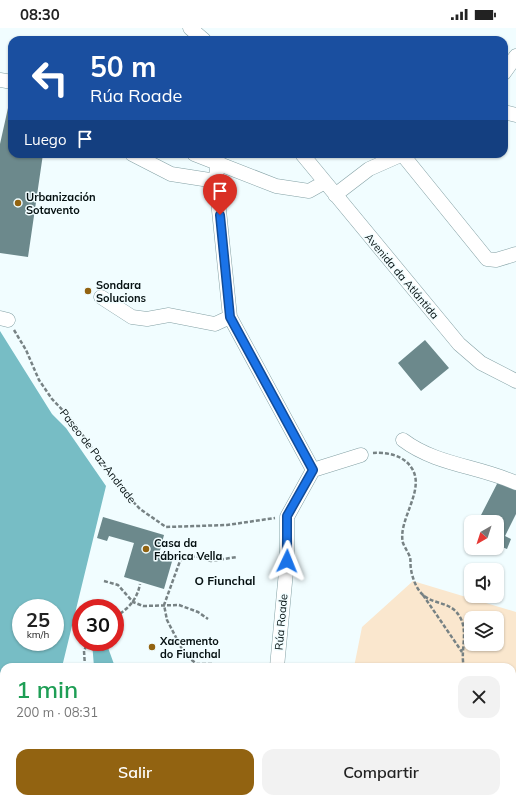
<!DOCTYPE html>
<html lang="es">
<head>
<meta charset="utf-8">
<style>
  :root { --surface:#fff; --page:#f2f2f2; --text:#222; --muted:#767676; --accent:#926311 }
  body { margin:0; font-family:Mulish,sans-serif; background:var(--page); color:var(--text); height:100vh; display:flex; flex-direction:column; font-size:15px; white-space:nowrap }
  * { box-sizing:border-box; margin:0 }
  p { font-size:13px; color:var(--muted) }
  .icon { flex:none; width:22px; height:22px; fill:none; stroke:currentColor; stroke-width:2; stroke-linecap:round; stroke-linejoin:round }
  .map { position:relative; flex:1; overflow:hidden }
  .details { position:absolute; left:0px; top:635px; width:516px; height:140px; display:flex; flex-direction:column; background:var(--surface); border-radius:12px 12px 0 0; box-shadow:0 1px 3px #0004 }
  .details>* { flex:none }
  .guide { position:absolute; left:8px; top:8px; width:500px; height:122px; border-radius:12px; box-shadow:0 1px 3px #0004; background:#1a4fa0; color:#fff; overflow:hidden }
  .needle { width:26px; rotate:219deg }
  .buttons { position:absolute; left:464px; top:487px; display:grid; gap:8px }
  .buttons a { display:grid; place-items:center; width:40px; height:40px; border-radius:8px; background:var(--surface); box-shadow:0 1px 3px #0004; font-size:20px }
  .speed { position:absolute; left:12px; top:571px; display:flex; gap:8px; font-size:20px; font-weight:700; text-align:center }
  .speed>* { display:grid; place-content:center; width:52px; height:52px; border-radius:50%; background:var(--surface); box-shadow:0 1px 3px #0004; line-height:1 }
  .speed small { font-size:10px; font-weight:400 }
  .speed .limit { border:6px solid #d22; background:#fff; color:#111 }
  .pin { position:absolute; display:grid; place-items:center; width:34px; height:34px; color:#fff; margin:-41px -17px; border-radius:50% 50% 50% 0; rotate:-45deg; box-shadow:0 0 4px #0007 }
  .pin .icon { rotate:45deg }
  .me { position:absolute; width:44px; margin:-22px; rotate:2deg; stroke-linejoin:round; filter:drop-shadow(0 0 3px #0008) }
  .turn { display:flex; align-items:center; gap:14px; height:84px; padding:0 16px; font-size:18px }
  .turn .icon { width:52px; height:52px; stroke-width:2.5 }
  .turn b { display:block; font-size:28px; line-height:34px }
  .then { display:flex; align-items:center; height:38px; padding:0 16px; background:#0003; gap:8px; font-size:15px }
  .round { display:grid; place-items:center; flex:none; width:42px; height:42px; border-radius:12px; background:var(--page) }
  .overview { display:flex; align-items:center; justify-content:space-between; height:68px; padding:0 16px }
  h1 { font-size:24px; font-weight:600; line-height:30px; color:#1e9e55 }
  .action { display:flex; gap:8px; margin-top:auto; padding:8px 16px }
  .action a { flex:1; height:46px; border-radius:12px; background:var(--accent); color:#fff; font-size:16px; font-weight:600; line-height:46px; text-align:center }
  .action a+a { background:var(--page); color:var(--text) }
  .status { display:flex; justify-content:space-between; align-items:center; height:28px; padding:0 20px; background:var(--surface); direction:ltr }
  .status svg { height:11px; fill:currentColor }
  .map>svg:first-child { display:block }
  .green { fill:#fae7ce; fill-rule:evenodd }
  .water { fill:#77bdc5; fill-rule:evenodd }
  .building { fill:#6c898c }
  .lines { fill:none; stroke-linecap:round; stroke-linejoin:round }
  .minor-casing { stroke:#84a1a5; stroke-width:15 }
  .path { stroke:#778284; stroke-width:2.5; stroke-dasharray:4 2; stroke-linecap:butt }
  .minor { stroke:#fff; stroke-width:14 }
  .route-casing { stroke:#114b97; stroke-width:10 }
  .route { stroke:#1a73e8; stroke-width:7 }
  .poi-dot { fill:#926311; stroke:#f1fdff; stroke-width:1.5 }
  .labels { text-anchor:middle; stroke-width:3; stroke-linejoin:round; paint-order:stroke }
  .poi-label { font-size:11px; font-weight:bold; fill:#051011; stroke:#f1fdff; text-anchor:start }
  .street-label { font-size:11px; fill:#051011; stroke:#f1fdff }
  .neighbourhood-label { font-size:12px; font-weight:bold; fill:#051011; stroke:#f1fdff }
</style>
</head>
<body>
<div class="status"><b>08:30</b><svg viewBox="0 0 49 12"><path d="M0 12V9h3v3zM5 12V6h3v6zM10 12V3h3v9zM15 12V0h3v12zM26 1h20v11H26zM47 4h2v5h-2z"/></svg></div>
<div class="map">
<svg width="516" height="775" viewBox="0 0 516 775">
  <rect width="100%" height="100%" fill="#f1fdff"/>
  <path class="green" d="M413,553L516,584V699L512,698V639H354L362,599ZM471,590H497V616H471Z"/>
  <path class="water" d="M0,303L52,386L66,400L106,458L62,639H4V771H512V755L516,757V775H0ZM21,580H55V614H21Z
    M92,614H106L115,639H94Z"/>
  <path class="building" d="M10,71L12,72V126H43L28,229L0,225V116Z
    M425,312L449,340L421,363L398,335Z
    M499,452L516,459V486L505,508L511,511L507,521L497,517V494H487L488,492L480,489Z
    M103,489L164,507L159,526L173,530L164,561L124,549L134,515L109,508L107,513L97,510Z"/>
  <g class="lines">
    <g class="minor-casing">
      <path id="minor" d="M190,0L204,12
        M504,45L516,28
        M0,52L12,54
        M504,84L516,87
        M132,126L171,146L216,153
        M194,126L276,158L309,163L325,154
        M218,126L216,153L230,289L313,442
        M302,126L459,316L481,335L516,353
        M402,126L487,231L496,232L516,226
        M335,167L369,141L403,126
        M101,269L132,289L147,291L169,287L215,296L230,289
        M0,290L8,292
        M403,412C436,437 479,438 516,455
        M313,442L361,427
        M277,639L287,533V489L313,442"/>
    </g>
    <path class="path" d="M14,302L26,322L39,352L52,371L71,391L122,462L140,481L166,499L227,497L275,490
      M373,425C386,424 403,427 411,439C427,461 397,492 403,515C405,520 408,524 410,529C411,533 410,537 411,541C412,549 416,560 422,566C434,578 452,572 461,591C468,606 460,624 464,639
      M104,553L118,557L133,574L143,578L179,577L198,584L208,591
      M423,567L462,624
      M115,589C128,581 137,572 140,556
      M212,636H197L185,627L167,592L164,577L180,533L186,528L199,529L211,533L237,529
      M85,639L84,623L88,614
      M512,670L516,671
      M512,679L516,675"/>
    <use href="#minor" class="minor"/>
  </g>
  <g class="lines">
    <g class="route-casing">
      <path id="route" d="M220,187L230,289L313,442L287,488V533"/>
    </g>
    <use href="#route" class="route"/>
  </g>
  <g class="poi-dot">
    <circle cx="18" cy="175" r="4"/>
    <circle cx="88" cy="263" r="4"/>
    <circle cx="146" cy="521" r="4"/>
    <circle cx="152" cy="619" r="4"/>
  </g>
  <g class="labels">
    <g class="poi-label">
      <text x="26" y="173">Urbanización<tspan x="26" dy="13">Sotavento</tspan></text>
      <text x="96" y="261">Sondara<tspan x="96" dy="13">Solucions</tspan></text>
      <text x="154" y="519">Casa da<tspan x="154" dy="13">Fábrica Vella</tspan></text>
      <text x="160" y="617">Xacemento<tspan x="160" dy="13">do Fiunchal</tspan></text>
    </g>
    <g class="street-label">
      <text transform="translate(402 248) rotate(50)" y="4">Avenida da Atlántida</text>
      <text transform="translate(98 428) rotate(52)" y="4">Paseo de Paz Andrade</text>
      <text transform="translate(281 594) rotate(-85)" y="4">Rúa Roade</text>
    </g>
    <g class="neighbourhood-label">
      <text x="225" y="557">O Fiunchal</text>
    </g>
  </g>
</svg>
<div class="buttons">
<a><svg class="needle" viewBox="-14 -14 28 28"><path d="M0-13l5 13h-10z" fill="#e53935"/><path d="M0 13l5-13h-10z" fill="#767676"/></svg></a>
<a><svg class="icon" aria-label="sound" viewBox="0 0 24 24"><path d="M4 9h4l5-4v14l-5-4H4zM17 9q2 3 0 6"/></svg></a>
<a><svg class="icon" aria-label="layers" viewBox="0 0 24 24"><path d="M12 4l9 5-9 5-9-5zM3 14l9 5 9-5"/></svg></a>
</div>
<div class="speed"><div>25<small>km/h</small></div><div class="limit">30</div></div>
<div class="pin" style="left:220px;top:187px;background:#d93025"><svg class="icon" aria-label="arrive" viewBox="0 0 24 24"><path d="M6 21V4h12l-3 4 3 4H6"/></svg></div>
<svg class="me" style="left:287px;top:533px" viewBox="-20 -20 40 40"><path d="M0-17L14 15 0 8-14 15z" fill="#1a73e8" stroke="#fff" stroke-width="4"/></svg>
<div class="guide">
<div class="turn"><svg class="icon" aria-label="left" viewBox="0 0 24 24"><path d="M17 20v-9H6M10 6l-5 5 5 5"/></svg><div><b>50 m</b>Rúa Roade</div></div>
<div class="then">Luego<svg class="icon" aria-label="arrive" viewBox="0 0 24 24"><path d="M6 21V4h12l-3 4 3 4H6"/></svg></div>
</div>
<section class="details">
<div class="overview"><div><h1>1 min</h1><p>200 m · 08:31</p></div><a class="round"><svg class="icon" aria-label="close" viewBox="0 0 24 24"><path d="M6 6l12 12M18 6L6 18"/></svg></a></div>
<div class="action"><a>Salir</a><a>Compartir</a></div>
</section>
</div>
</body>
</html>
